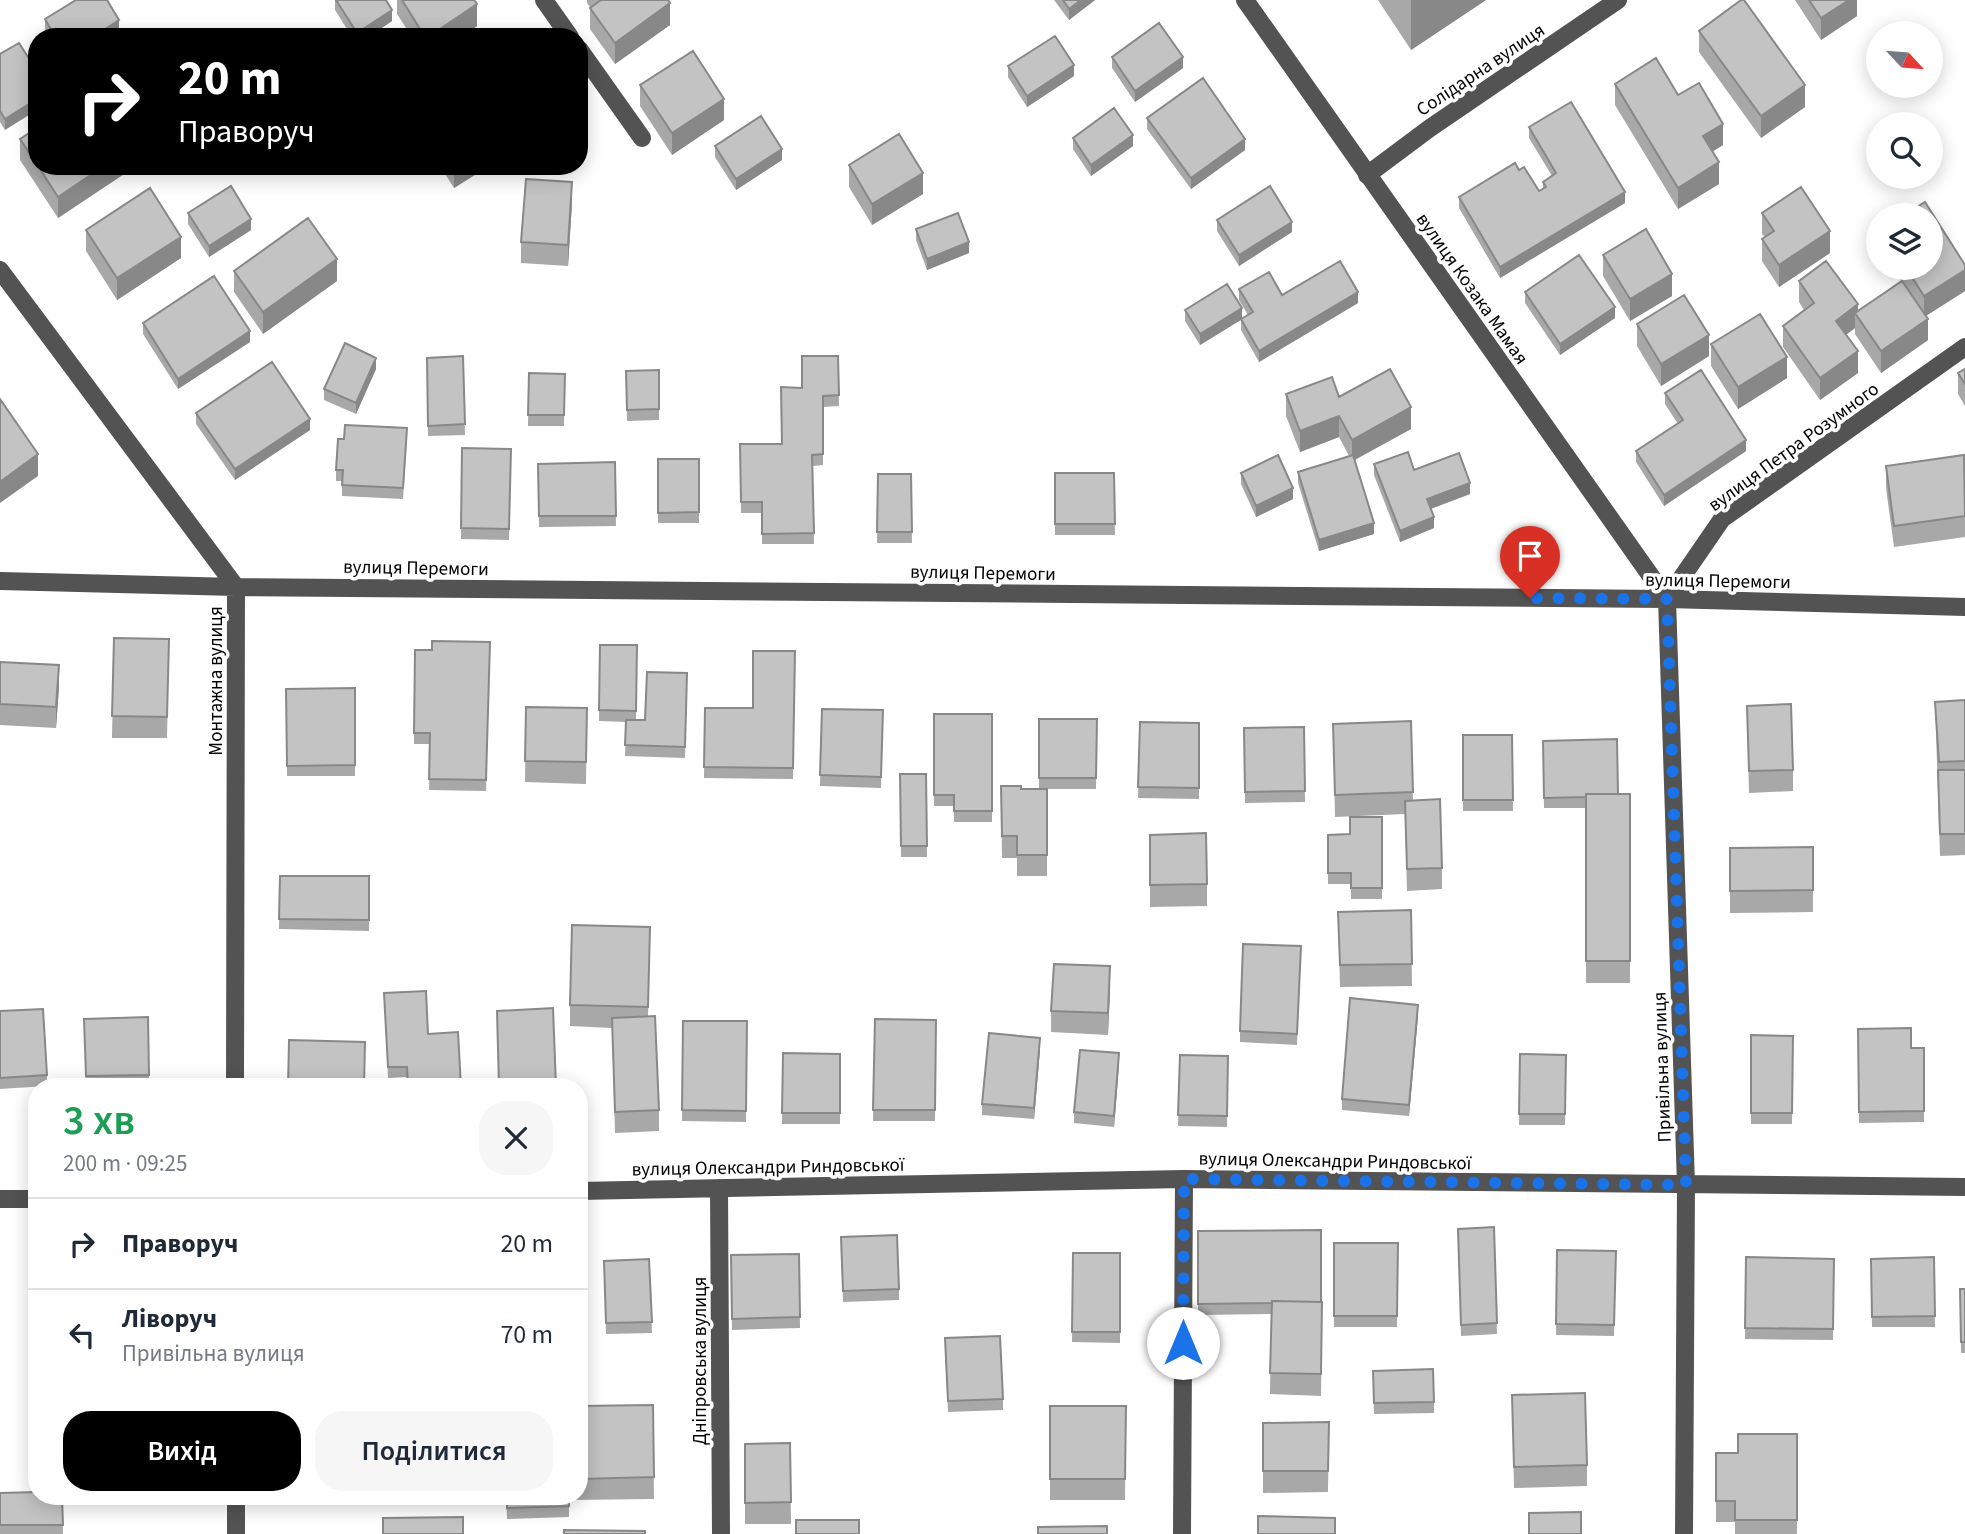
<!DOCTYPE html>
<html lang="uk">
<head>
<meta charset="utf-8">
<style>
  :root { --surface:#fff; --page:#f6f6f7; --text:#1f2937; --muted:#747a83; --line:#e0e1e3; --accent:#000 }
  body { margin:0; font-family:"Source Sans 3",sans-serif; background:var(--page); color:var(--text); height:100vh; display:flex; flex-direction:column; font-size:26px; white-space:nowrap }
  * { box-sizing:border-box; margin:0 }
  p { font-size:23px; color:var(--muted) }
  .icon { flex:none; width:38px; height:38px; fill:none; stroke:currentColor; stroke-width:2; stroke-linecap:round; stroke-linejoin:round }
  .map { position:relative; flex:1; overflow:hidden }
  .panel { position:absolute; left:28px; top:1078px; width:560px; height:427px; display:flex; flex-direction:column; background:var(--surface); border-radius:28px; box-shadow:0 4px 18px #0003 }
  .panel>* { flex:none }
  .banner { position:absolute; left:28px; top:28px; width:560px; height:147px; border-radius:28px; box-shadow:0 4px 18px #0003; background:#000; color:#fff; overflow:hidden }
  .needle { width:46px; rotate:116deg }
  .buttons { position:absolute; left:1866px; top:21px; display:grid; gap:14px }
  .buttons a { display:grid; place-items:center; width:77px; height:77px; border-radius:50%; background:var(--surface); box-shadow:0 4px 18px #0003; font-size:35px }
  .pin { position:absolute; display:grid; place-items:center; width:60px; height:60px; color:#fff; margin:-72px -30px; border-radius:50% 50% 50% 0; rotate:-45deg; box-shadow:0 0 7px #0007 }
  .pin .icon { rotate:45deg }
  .me { position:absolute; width:77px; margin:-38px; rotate:0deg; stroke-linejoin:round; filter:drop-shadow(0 0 5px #0008) }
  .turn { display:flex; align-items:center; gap:24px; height:147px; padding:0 35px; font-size:32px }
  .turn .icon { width:91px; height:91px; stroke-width:2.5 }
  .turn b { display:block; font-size:49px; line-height:60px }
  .round { display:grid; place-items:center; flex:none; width:74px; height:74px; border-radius:28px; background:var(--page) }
  .summary { display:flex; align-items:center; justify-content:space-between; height:119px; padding:0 35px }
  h1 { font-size:42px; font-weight:600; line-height:52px; color:#1e9e55 }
  .cta { display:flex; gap:14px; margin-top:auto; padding:14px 35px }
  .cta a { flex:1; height:80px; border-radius:28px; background:var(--accent); color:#fff; font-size:28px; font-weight:600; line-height:80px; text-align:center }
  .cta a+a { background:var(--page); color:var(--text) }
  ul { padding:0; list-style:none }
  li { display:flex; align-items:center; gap:21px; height:91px; padding:0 35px; border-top:2px solid var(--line) }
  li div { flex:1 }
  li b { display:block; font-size:26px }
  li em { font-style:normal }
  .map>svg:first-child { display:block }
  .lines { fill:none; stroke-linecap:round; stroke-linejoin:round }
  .minor { stroke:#535353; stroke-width:18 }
  .wall { fill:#a8a8a8 }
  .shaded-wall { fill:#888 }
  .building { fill:#c3c3c3; stroke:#888; stroke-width:2 }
  .route { stroke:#1a73e8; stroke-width:12; stroke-dasharray:0 21.6 }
  .labels { text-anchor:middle; stroke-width:7; stroke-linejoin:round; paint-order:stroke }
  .street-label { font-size:19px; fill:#000; stroke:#fff }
</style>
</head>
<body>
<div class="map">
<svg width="1965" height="1534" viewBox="0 0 1965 1534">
  <rect width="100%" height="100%" fill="#fff"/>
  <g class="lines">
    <path class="minor" d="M544,0L570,37
      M1245,0L1667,599
      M579,49L642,138
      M1367,175L1430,128L1618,0
      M0,270L236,587L235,1087
      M0,581L236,587L1667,599L1965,607
      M1667,599L1686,1185L1684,1534
      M1667,599L1722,519L1965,347
      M719,1188L721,1534
      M579,1191L1184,1179L1965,1187
      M0,1199H37
      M236,1496V1534
      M1182,1534L1184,1179"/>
  </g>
  <path class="wall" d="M335,0L392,21L368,37H352L335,10Z
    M397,0H474L477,26L461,37H412L397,14Z
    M587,0H668L670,25L615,64L590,29V7L587,3Z
    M1054,0H1095L1069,20Z
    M1378,0H1486L1411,50Z
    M1795,0H1857V16L1821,40Z
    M45,19L119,37H45Z
    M1699,31L1805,107L1761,138L1699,52Z
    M19,43L5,130L0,122V54Z
    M1112,57L1183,68L1135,102L1112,68Z
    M1008,66L1074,76L1027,107L1008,77Z
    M1615,84L1678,95L1723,145L1712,152L1719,184L1678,209L1615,105Z
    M640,85L724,120L672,155L640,106Z
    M1147,118L1245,150L1191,189L1147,129Z
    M1529,127L1625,203L1500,278L1459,208V197L1519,170L1539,191L1543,189V182L1552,176L1529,138Z
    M37,128V166H130V170L58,218L20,160V139Z
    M1073,138L1133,146L1091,176L1073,149Z
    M715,146L782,160L736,190L715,157Z
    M849,165L923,194L872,225L849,187Z
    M440,166H489L454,188Z
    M572,203L568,266L521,263V242Z
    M188,213L251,230L209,257L188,224Z
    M1762,213L1830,253L1779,287L1762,261V239L1765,237L1762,234Z
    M1217,220L1292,232L1239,266L1217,231Z
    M916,229L969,253L927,270L916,240Z
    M86,230L181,258L117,300L86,251Z
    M1603,255L1672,296L1630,321L1603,276Z
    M1965,265V291L1926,316L1928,340L1881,373L1855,334V328L1846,335L1858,373L1820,400L1783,347V326L1804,310L1799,302V281L1858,311L1901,281L1893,268H1930Z
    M234,271L337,281L263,334L234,292Z
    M1239,289L1282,295L1358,303L1259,362L1241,330V320L1200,345L1185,321V310L1242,318L1248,315L1239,300Z
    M1525,292L1615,318L1560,355L1525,303Z
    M143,323L250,342L178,389L143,334Z
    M1637,324L1709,356L1661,386L1637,346Z
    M1711,344L1787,378L1738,409L1711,366Z
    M463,356L465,435L428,436L427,358Z
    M838,356L839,406L823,407V465L813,466L814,544H762V513H741L740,444H782L802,388Z
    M376,369L356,414L324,400V389Z
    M1965,369V406L1958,394V373Z
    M659,370V420L627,421L626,371Z
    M529,373L565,374L564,426H528Z
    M1665,393L1746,451L1664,506L1636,462V451L1678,424L1665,404Z
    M1286,394L1339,397L1411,429L1355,460L1374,534L1319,551L1298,483V472L1349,456L1339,437L1300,452L1286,416Z
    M196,413L310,430L235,480L196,424Z
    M407,439L403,499L342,496V481H336V470Z
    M462,448L511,449L509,540L461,539Z
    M658,459H699V523H658Z
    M1965,460V537L1894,547L1886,488V466Z
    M615,462L616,526L539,527L538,464Z
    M1374,464L1414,470L1470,494L1431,509L1434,528L1400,542L1374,475Z
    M1055,473H1114L1115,535H1055Z
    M1241,473L1293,499L1256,517L1241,484Z
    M878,474H911L912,543H877Z
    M114,638L169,639L167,738H112Z
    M490,642L486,791L429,790L430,744H414L415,650H432Z
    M600,645H637L636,720H645L687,673L685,758L625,756L626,722L599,721Z
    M795,651L793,779L704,778L705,708H753Z
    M0,662L59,687L56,728L0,725Z
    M355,688V776H287L286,689Z
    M1965,700V855L1940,856L1935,702Z
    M1747,706L1793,770V791L1749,793Z
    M526,707L587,708L586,784L525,782Z
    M822,709L883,710L881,788L820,786Z
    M934,714H992V822H954V806H934Z
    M1039,719H1097L1096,789H1039Z
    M1411,721L1413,800L1442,868V889L1407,891L1405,814L1335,817L1333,724Z
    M1140,722L1199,723V799L1138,798Z
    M1304,727L1305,802L1245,803L1244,728Z
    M1463,735H1512L1513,811H1463Z
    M1543,741L1618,794H1630V983H1586V808H1544Z
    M900,774H926L927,857H901Z
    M1001,786L1021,789H1047V876H1017V858H1002Z
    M1382,817V899H1351V884H1328V835L1350,834Z
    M1150,835L1207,884V906L1150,907Z
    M1813,847V912L1730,913V848Z
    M280,876H369V931L279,929Z
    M1411,910L1412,986L1340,987L1338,912Z
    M1301,946L1297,1045L1240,1042V1031Z
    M650,948L648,1016L659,1110V1131L615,1133L612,1028L570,1026V1005Z
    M1110,987L1108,1035L1051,1032V1011Z
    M426,991L407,1077L388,1078L384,993Z
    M0,1011L47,1075V1086L0,1089Z
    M1418,1015L1409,1116L1342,1110V1099Z
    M84,1019L149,1075V1085L86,1087Z
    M875,1019L936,1020L935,1121H873Z
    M683,1021H747L746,1122L682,1121Z
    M1858,1029L1911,1048H1924V1122L1859,1123Z
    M1751,1035L1793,1036L1792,1124H1751Z
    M1040,1049L1034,1119L982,1115V1104Z
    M783,1053L840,1054V1124H782Z
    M1520,1054L1566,1055L1565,1125H1519Z
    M1180,1055L1228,1056L1227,1127L1178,1126Z
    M1119,1064L1114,1127L1074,1123V1112Z
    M1494,1227L1497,1334L1461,1336L1458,1240Z
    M1198,1231L1322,1323L1321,1396L1270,1394L1271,1314L1198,1315Z
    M1334,1243H1398L1397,1327H1334Z
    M841,1248L899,1289V1300L843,1302Z
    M1557,1250L1616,1251L1614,1336L1556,1335Z
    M1073,1253H1120V1343L1072,1342Z
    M799,1254L800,1328L732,1330L731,1255Z
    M1746,1257L1834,1259L1833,1340L1745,1339Z
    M1934,1257L1935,1327H1872L1871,1259Z
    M649,1259L652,1333L606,1334L604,1261Z
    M1960,1289H1965V1353H1961Z
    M945,1349L1003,1399V1410L948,1412Z
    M1373,1371L1434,1402V1413L1374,1414Z
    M1512,1395L1587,1465V1486L1514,1488Z
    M653,1405L654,1499L570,1500V1496H579V1406Z
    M1050,1406H1126L1125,1500H1050Z
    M1329,1422L1328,1492L1263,1493V1423Z
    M1797,1434V1534H1735V1522H1716V1453H1738Z
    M790,1443L791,1524H745V1444Z
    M0,1493L62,1496L63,1534H0Z
    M506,1496H569V1517L507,1519Z"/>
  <path class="shaded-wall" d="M1081,0H1095L1069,20V9Z
    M1411,0H1486L1411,50Z
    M1849,0H1857V16L1821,40V18Z
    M670,3V25L615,64V43Z
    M477,4V26L461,37H428Z
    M392,10V21L368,37H357V33Z
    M119,20V37H93Z
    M1183,57V68L1135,102V91Z
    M1074,65V76L1027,107V96Z
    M1805,85V107L1761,138V116Z
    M37,99V110L5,130V119Z
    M724,99V120L672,155V133Z
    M1723,124V145L1703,157V136Z
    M1133,135V146L1091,176V165Z
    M1245,139V150L1191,189V178Z
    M782,149V160L736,190V179Z
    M1719,162V184L1678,209V188Z
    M104,166H130V170L58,218V197Z
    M454,166H489L454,188Z
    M923,173V194L872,225V204Z
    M572,182V203L568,266V245Z
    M1625,192V203L1500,278V267Z
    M251,219V230L209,257V246Z
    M1292,222V232L1239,266V255Z
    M1830,231V253L1779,287V265Z
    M181,237V258L117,300V278Z
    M969,242V253L927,270V259Z
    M337,259V281L263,334V312Z
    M1965,270V291L1924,317V296Z
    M1672,274V296L1630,321V299Z
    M1358,292V303L1259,362V351Z
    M1858,304V316L1855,313V328L1836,342V321Z
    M1615,307V318L1560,355V344Z
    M1242,308V319L1200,345V334Z
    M1928,319V340L1881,373V351Z
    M250,331V342L178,389V379Z
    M1709,335V356L1661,386V364Z
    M1858,351V373L1820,400V378Z
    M1787,357V378L1738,409V387Z
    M376,358V369L356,414V403Z
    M1411,407V429L1352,461V440Z
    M1339,416V437L1300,452V431Z
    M310,419V430L235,480V469Z
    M1746,440V451L1664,506V495Z
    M38,454V476L0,503V482Z
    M1470,483V494L1427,510V499Z
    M1293,488V499L1256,517V506Z
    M1434,517V528L1400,542V531Z
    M1374,523V534L1319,551V540Z
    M59,665V687L56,728V707Z
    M1110,966V987L1108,1035V1013Z
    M1418,1005V1015L1409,1116V1105Z
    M1040,1038V1049L1034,1119V1108Z
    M1119,1053V1064L1114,1127V1116Z"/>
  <path class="building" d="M76,0H107L119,20L93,37H55L45,19Z
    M336,0H386L392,10L357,33Z
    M402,0H474L477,4L428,37H425Z
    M601,0H668L670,3L615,43L590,8Z
    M1063,0H1081L1069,9Z
    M1741,0H1744L1805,85L1761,116L1699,31Z
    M1809,0H1849L1821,18Z
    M1159,23L1183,57L1135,91L1112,57Z
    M1055,36L1074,65L1027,96L1008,66Z
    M19,43L37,71V99L5,119L0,111V54Z
    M693,51L724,99L672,133L640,85Z
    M1656,58L1678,95L1699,83L1723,124L1703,136L1719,162L1678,188L1615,84Z
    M1203,78L1245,139L1191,178L1147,118Z
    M1571,102L1625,192L1500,267L1459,197L1515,163L1519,170L1524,167L1539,191L1546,187L1543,182L1556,173L1529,127Z
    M1114,108L1133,135L1091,165L1073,138Z
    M761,116L782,149L736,179L715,146Z
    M37,128V164L20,139Z
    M899,134L923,173L872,204L849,165Z
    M38,166H104L58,197Z
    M526,179L572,182L568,245L521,242Z
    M231,186L251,219L209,246L188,213Z
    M1270,186L1292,222L1239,255L1217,220Z
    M1801,187L1830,231L1779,265L1762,239L1774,231L1762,213Z
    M150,188L181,237L117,278L86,230Z
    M1925,202L1965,265V270L1924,296L1906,268H1930V215H1905Z
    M958,213L969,242L927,259L916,229Z
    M308,218L337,259L263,312L234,271Z
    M1646,229L1672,274L1630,299L1603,255Z
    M1579,255L1615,307L1560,344L1525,292Z
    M1340,261L1358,292L1259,351L1241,319L1253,312L1239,289L1269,272L1282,295Z
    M1826,261L1858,304L1836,321L1858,351L1820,378L1783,326L1814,303L1799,281Z
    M214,276L250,331L178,379L143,323Z
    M1902,281L1928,319L1881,351L1855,313Z
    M1227,284L1242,308L1200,334L1185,310Z
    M1684,295L1709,335L1661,364L1637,324Z
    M1760,314L1787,357L1738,387L1711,344Z
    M345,343L376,358L356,403L324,389Z
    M463,356L465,424L428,426L427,358Z
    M802,356H838L839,395L823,396V454L812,455L814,533L762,534V502H741L740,444H782L781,387L802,388Z
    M272,362L310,419L235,469L196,413Z
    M1390,369L1411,407L1352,440L1339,416L1300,431L1286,394L1332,377L1339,397Z
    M1965,369V384L1958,373Z
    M659,370V409L627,410L626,371Z
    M1701,370L1746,440L1664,495L1636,451L1683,420L1665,393Z
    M529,373L565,374L564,415H528Z
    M0,399L38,454L0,482Z
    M345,425L407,428L403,488L342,485L343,470H336L338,439H344Z
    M462,448L511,449L509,529L461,528Z
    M1408,452L1414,470L1459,453L1470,483L1427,499L1434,517L1400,531L1374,464Z
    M1278,455L1293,488L1256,506L1241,473Z
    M1353,455L1374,523L1319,540L1298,472Z
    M1964,455L1965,516L1894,526L1886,466Z
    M658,459H699V512L658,513Z
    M615,462L616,516H539L538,464Z
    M1055,473H1114L1115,524H1055Z
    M878,474H911L912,532H877Z
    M114,638L169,639L167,717L112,716Z
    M432,641L490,642L486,780L429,779L430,733H414L415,650H432Z
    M600,645H637L636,711L599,710Z
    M753,651H795L793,768L704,767L705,708H753Z
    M0,662L59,665L56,707L0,704Z
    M647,672L687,673L685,747L625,745L626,720H645Z
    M355,688V765L287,766L286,689Z
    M1965,700V761L1939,762L1935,702Z
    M1791,704L1793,770L1749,771L1747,706Z
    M526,707L587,708L586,762L525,761Z
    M822,709L883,710L881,777L820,775Z
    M934,714H992V811H954V795H934Z
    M1039,719H1097L1096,778H1039Z
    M1411,721L1413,792L1335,795L1333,724Z
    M1140,722L1199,723V788L1138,787Z
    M1304,727L1305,791L1245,792L1244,728Z
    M1463,735H1512L1513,800H1463Z
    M1617,739L1618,794H1586V797L1544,798L1543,741Z
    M1938,770H1965V834H1940Z
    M900,774H926L927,846H901Z
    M1001,786H1021V789H1047V855H1017V836H1002Z
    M1586,794H1630V961H1586Z
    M1440,799L1442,868L1407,869L1405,801Z
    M1350,817H1382V888H1351V873H1328V835L1350,834Z
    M1206,833L1207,884L1150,885V835Z
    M1813,847V890L1730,891V848Z
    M280,876H369V920L279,919Z
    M1411,910L1412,964L1340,965L1338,912Z
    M572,925L650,927L648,1007L570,1005Z
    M1243,944L1301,946L1297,1034L1240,1031Z
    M1054,964L1110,966L1108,1013L1051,1011Z
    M426,991L428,1034L458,1032L461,1087H408L407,1067H388L384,993Z
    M1350,998L1418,1005L1409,1105L1342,1099Z
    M553,1008L556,1087H499L497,1011Z
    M43,1009L47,1075L0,1078V1011Z
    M655,1016L659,1110L615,1112L612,1018Z
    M148,1017L149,1075L86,1076L84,1019Z
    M875,1019L936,1020L935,1110H873Z
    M683,1021H747L746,1111L682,1110Z
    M1911,1028V1048H1924V1111L1859,1112L1858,1029Z
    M989,1033L1040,1038L1034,1108L982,1104Z
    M1751,1035L1793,1036L1792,1113H1751Z
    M289,1040L365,1042L364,1087H288Z
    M1080,1050L1119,1053L1114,1116L1074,1112Z
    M783,1053L840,1054V1113H782Z
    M1520,1054L1566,1055L1565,1114H1519Z
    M1180,1055L1228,1056L1227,1116L1178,1115Z
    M1494,1227L1497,1323L1461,1325L1458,1229Z
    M1321,1230V1302L1272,1301V1303L1198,1304V1231Z
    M897,1235L899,1289L843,1291L841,1237Z
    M1334,1243H1398L1397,1316H1334Z
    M1557,1250L1616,1251L1614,1325L1556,1324Z
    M1073,1253H1120V1332H1072Z
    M799,1254L800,1317L732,1319L731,1255Z
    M1746,1257L1834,1259L1833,1329L1745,1328Z
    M1934,1257L1935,1316L1872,1317L1871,1259Z
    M649,1259L652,1322L606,1323L604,1261Z
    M1960,1289H1965V1342H1961Z
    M1272,1301L1322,1302L1321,1374L1270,1373Z
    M1000,1336L1003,1399L948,1401L945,1338Z
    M1433,1369L1434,1402L1374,1403L1373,1371Z
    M1585,1393L1587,1465L1514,1467L1512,1395Z
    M653,1405L654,1477L579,1479V1406Z
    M1050,1406H1126L1125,1479H1050Z
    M1329,1422L1328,1471H1263V1423Z
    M1738,1434H1797V1520H1735V1501H1716V1453H1738Z
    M790,1443L791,1502L745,1503V1444Z
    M37,1492V1496H62L63,1525H0V1493Z
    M507,1496H569V1506L507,1508Z
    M1581,1512V1534H1529V1513Z
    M1258,1516L1335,1518V1534H1258Z
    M463,1517V1534H383V1518Z
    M796,1520H859V1534H796Z
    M1107,1526V1534H1038V1527Z
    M564,1530L645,1531V1534H564Z"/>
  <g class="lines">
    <path class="route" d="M1183,1343L1184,1179L1686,1185L1667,599L1530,598"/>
  </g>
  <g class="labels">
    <g class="street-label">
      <text transform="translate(1480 69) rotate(-34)" y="7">Солідарна вулиця</text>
      <text transform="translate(1473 288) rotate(55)" y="7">вулиця Козака Мамая</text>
      <text transform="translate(1793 446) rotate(-36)" y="7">вулиця Петра Розумного</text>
      <text transform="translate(416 567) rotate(1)" y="7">вулиця Перемоги</text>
      <text transform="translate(983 572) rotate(1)" y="7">вулиця Перемоги</text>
      <text transform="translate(1718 580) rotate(1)" y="7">вулиця Перемоги</text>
      <text transform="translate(215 681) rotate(-90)" y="7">Монтажна вулиця</text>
      <text transform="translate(1661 1067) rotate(-92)" y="7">Привільна вулиця</text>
      <text transform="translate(1335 1160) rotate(1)" y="7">вулиця Олександри Риндовської</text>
      <text transform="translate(768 1166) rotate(-1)" y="7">вулиця Олександри Риндовської</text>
      <text transform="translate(699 1361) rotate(-90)" y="7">Дніпровська вулиця</text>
    </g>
  </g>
</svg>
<div class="buttons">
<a><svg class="needle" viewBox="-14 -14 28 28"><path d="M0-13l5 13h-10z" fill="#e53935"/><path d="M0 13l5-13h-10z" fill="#747a83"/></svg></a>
<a><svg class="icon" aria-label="search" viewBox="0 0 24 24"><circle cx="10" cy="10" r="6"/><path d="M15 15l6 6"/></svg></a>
<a><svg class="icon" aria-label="layers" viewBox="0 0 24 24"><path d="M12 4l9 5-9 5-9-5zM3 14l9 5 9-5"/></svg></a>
</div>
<div class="pin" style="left:1530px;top:598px;background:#d93025"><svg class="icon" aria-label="arrive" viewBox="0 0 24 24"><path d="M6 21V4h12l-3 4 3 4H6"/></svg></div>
<svg class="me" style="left:1183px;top:1343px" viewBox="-20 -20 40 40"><circle r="19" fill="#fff"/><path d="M0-13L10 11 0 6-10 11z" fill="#1a73e8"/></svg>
<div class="banner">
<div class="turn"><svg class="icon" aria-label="right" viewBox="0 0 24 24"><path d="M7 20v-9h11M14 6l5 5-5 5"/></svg><div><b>20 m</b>Праворуч</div></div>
</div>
<section class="panel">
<div class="summary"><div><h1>3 хв</h1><p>200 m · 09:25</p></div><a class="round"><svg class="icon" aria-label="close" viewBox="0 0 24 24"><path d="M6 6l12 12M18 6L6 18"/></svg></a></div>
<ul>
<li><svg class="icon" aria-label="right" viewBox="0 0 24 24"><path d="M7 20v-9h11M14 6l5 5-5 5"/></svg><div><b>Праворуч</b></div><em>20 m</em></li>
<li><svg class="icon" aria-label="left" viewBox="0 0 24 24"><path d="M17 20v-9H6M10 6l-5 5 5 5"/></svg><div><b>Ліворуч</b><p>Привільна вулиця</p></div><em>70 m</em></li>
</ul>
<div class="cta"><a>Вихід</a><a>Поділитися</a></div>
</section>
</div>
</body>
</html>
